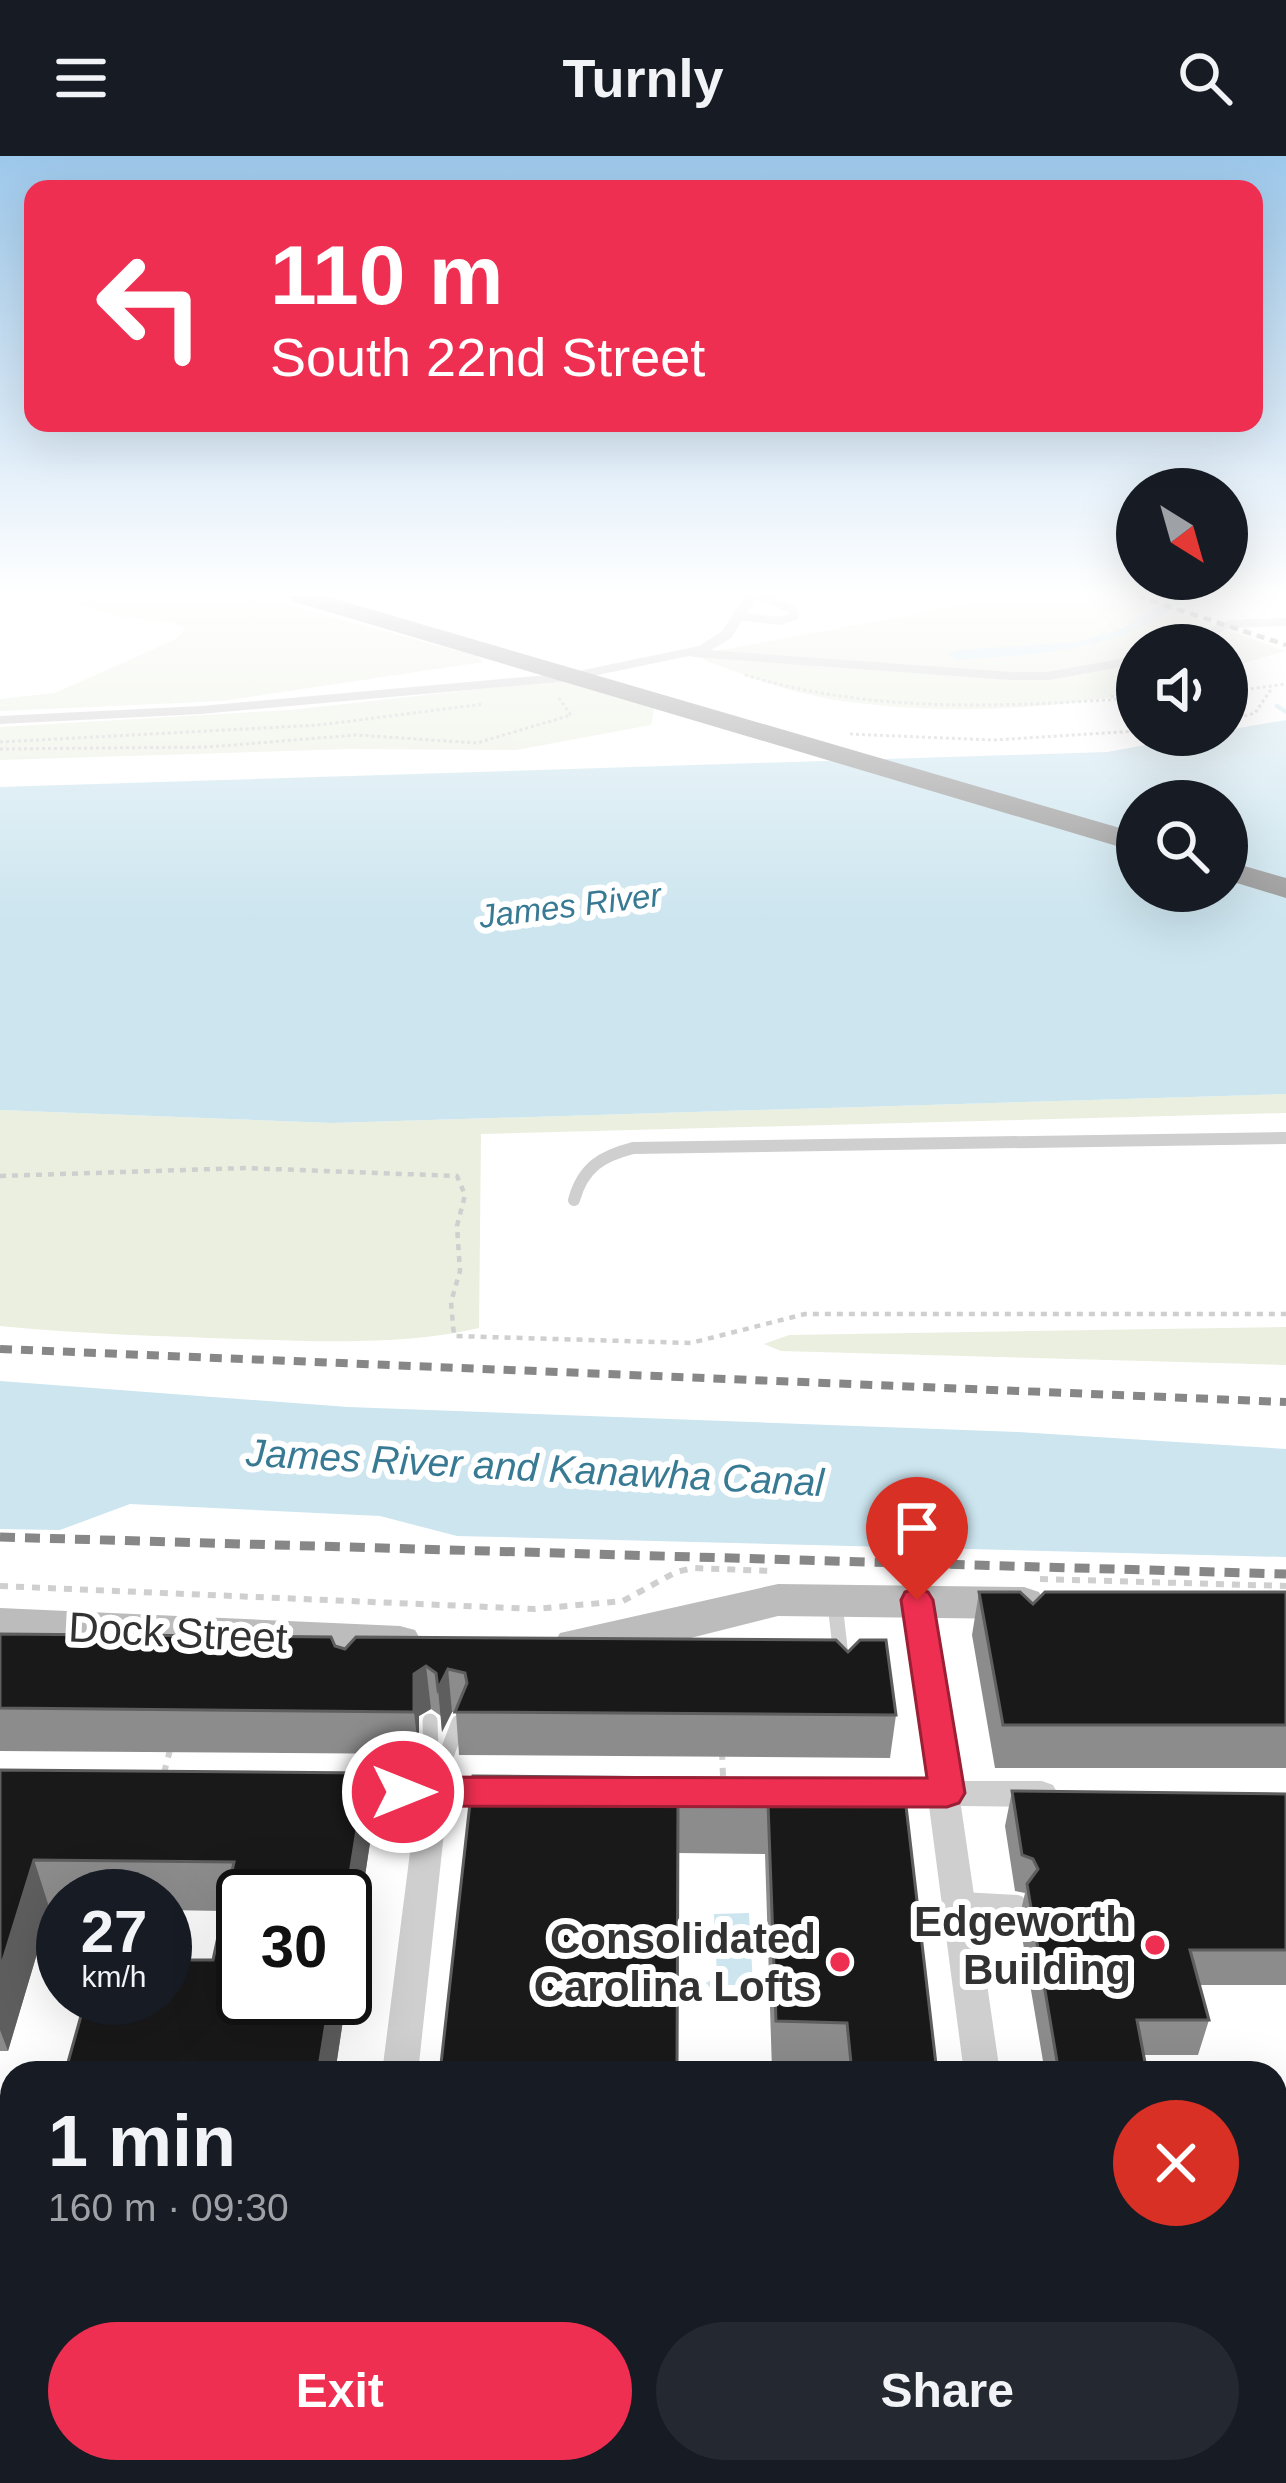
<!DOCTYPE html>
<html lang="en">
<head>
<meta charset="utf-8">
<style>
  :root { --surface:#171b24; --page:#242831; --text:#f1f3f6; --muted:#9ea1a6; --accent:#ef2f51 }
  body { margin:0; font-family:Helvetica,sans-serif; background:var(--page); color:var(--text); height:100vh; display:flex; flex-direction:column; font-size:45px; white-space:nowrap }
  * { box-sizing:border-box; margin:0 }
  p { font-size:39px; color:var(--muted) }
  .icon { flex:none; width:66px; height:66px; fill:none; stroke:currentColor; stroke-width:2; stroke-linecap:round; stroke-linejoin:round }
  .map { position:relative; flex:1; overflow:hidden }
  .side { position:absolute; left:0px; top:1905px; width:1287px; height:423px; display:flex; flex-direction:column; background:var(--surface); border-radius:36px 36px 0 0; box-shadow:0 12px 48px #0002 }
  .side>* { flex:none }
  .banner { position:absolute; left:24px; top:24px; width:1239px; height:252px; border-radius:24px; box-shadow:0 12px 48px #0002; background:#ef2f51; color:#fff; overflow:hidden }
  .needle { width:78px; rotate:143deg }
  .controls { position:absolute; left:1116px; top:312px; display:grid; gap:24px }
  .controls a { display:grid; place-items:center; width:132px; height:132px; border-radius:50%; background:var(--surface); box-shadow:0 12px 48px #0002; font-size:60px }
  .speed { position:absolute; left:36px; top:1713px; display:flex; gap:24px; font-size:60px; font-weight:700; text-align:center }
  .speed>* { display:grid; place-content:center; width:156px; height:156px; border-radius:50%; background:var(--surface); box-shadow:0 12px 48px #0002; line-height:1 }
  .speed small { font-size:30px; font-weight:400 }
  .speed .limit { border:6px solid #111; border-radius:18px; background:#fff; color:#111 }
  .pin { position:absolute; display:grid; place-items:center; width:102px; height:102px; color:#fff; margin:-123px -51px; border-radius:50% 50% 50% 0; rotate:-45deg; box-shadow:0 0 12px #0007 }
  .pin .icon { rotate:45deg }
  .me { position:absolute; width:132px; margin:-66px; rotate:90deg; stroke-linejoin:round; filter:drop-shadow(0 0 9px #0008) }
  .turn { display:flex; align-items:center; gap:42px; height:252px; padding:0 48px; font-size:54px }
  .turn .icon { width:156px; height:156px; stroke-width:2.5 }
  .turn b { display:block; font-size:84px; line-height:102px }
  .round { display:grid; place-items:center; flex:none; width:126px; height:126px; border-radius:63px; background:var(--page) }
  .head { display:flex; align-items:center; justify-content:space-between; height:204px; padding:0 48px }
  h1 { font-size:72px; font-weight:700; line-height:90px }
  .primary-button { display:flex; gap:24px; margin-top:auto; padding:24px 48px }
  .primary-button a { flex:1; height:138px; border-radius:72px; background:var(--accent); color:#fff; font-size:48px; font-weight:700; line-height:138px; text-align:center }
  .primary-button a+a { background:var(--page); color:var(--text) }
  header { display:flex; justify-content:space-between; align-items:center; height:156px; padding:0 48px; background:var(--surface); font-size:54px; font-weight:700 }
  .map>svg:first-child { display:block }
  .green { fill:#eaefe0 }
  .water { fill:#cce5ef; fill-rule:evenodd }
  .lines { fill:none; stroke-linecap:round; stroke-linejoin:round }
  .stream { stroke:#cce5ef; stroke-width:4.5 }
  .canal { fill:#cce5ef; fill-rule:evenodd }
  .path-far2 { stroke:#cfcfcf; stroke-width:3; stroke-dasharray:3 3; stroke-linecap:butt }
  .path-far1 { stroke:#cfcfcf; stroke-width:4.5; stroke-dasharray:6 6; stroke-linecap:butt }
  .path { stroke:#cfcfcf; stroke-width:6; stroke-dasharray:8 8; stroke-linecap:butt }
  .service-far3 { stroke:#cfcfcf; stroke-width:8 }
  .service-far2 { stroke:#cfcfcf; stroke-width:12 }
  .service-far1 { stroke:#cfcfcf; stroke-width:15 }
  .service { stroke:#cfcfcf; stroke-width:20 }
  .minor { fill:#cfcfcf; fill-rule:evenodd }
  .secondary { fill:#bcbcbc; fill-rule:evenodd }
  .primary { fill:#aaa; fill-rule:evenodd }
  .motorway { fill:#999; fill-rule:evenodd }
  .rail-far2 { stroke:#878787; stroke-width:4.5; stroke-dasharray:8 6; stroke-linecap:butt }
  .rail-far1 { stroke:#878787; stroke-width:8; stroke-dasharray:12 9; stroke-linecap:butt }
  .rail { stroke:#878787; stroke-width:9; stroke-dasharray:15 10; stroke-linecap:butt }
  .wall { fill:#8c8c8c }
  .shaded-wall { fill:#5e5e5e }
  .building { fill:#191919; stroke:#5e5e5e; stroke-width:3 }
  .route { fill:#ef2f51; stroke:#9b1f35; stroke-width:3 }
  .poi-dot { fill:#ef2f51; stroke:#fff; stroke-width:4.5 }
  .labels { text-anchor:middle; stroke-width:12; stroke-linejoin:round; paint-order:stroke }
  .far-water-label { font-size:33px; font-style:italic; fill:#387a93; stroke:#fff }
  .water-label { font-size:39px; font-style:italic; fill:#387a93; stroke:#fff }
  .near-street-label { font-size:42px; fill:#323232; stroke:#fff }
  .near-poi-label { font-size:42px; font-weight:bold; fill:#323232; stroke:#fff; text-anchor:end }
</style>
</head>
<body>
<header><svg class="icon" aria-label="menu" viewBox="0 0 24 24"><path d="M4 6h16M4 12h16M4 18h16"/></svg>Turnly<svg class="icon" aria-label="search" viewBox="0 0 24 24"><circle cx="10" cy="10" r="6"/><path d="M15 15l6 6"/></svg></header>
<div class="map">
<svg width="1286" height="2327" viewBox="0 0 1286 2327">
  <rect width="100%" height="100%" fill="#fff"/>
  <path class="green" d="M52,440H253L477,500L483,506L222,545L0,555V543L55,537L176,483L186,472L169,465L122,461Z
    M1011,440H1134L1286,495L1227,512V489H1137V536C1039,556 929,559 830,543C787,536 745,519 704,504L700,498Z
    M561,524L649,548L654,554L651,569L516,594L349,593L0,604V571L290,554Z
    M1286,938V957L481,978L479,1172C403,1190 319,1185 240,1183C160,1180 80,1178 0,1170V954L332,967Z
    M1286,1171V1209L781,1195L764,1188L789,1179Z"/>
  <path class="water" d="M1286,564V938L332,967L0,954V631L1107,596L1201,579H1227V574ZM1137,645H1227V735H1137Z
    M0,1225L348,1251L1018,1276L1286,1293V1401L457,1380L380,1360L130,1348L60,1374L0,1373Z
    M749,1757L753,1829H726L715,1837L706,1827L717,1820L714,1758Z"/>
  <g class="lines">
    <path class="stream" d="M1277,550L1286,556"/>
    <path class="canal" d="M1173,440H1189C1122,498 1040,497 956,504L948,499L956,494L1077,486L1122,472Z"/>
    <path class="path-far2" d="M1227,512L1238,508
      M745,519C875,558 1003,551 1137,542
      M1227,536L1286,528
      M1111,541L1137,535
      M1227,565L1255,557L1272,532
      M850,578L993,584L1137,575
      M0,586L319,569L484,548
      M0,593L208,591L356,579L477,587L571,559L558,541"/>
    <path class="path-far1" d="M0,1020L246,1012L457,1020L465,1039L457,1070L460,1115L451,1146L454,1180L691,1187L805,1158H1286"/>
    <path class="path" d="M1040,1423L1286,1430
      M0,1430L535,1453L623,1445L676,1416L693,1412L771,1415
      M722,1596L723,1620
      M164,1617L170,1594"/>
    <path class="service-far3" d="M738,460L780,465L795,460L793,454L762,440
      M1177,489L1230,468L1286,466
      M694,497L1011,520H1048L1137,504"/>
    <path class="service-far2" d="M574,1044C583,1011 602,1000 633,992L1286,982"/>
    <path class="service-far1" d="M835,1448L841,1500
      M430,1565L432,1628
      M433,1634L459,1566
      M961,1746L979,1747"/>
    <path class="service" d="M961,1746L1017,1749"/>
    <path class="minor" d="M746,440H758L731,482L708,496L569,525L201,558L0,568V560L201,550L569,517L699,490L721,476Z
      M917,1434L927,1437L931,1444L958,1625H1042L1053,1629L1058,1638L1053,1647L1042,1651L961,1650L1000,1917H964L929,1650H872L861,1646L856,1637L861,1628L872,1624L926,1625L903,1444L907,1437Z
      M338,1623H502L513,1627L518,1636L513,1645L502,1649H447L418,1917H382L416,1649H338L327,1645L322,1636L327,1627Z
      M332,2316H374L373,2327H331Z
      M1020,2316H1062L1063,2327H1021Z"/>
    <path class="secondary" d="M778,1428L1024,1431L1039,1436L1045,1447L1039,1458L1024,1463L778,1460L631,1497L575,1505L560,1501L553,1489L560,1477Z
      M0,1452L400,1470L415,1474L422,1486L415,1498L400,1502L0,1484Z"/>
    <path class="primary" d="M0,2257H12V2316H34L0,2325Z
      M1275,2267H1286V2327H1255L1247,2316H1275Z"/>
    <path class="motorway" d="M288,440H325L1137,677V696L292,445Z
      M1227,705L1286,722V742L1227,724Z"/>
    <path class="rail-far2" d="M1137,440L1286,489"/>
    <path class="rail-far1" d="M0,1193L1286,1246"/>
    <path class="rail" d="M0,1381L1286,1418"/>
  </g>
  <path class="wall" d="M979,1436L1033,1448L1286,1436V1612H995L972,1479Z
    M0,1478L335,1490L345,1493L896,1559L890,1602L459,1599L456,1557L452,1556L442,1576L441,1560L431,1553L419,1560V1598L0,1595Z
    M0,1614L366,1617L373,1667L335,1917H65L213,1804L224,1755L165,1754V1740H63V1754H50L8,1895H0Z
    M473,1620L903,1624L937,1917H841V1915L772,1914L765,1698L678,1697Z
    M1012,1635L1286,1638V1829H1200L1209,1864L1198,1899H1144L1147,1917H1045L1019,1763L1025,1737L1015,1735L1005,1670Z
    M0,1940H12V2219H0Z
    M1275,1963L1286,1964V2202H1275Z"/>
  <path class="shaded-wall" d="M426,1510L431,1553L419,1560V1598L414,1556V1518Z
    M448,1513L452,1556L442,1576L438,1533Z
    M366,1617L373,1667L335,1917H318L330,1842H345V1749Z
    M34,1704L50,1754L8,1895L0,1874V1814Z"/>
  <path class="building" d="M979,1436H1020L1033,1448L1045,1436H1286V1569H1003Z
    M0,1478L331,1481L335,1490L345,1493L356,1481L836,1484L848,1496L860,1484H886L896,1559L455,1556L467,1527L465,1517L448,1513L438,1533L436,1517L426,1510L414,1518V1556L0,1552Z
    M0,1614L366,1617L345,1749V1740H243V1842H330L318,1917H65L86,1842H165V1804H213L234,1706L34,1704L0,1814Z
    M473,1620L903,1624L937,1917H852L847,1867L776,1865L768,1648H678L677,1917H440Z
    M1012,1635L1286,1638V1794H1190L1209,1864H1137L1147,1917H1059L1027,1728L1038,1713L1033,1703L1022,1699Z
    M0,1940H12V2174H0Z
    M1275,1963L1286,1964V2169H1277L1275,2159Z
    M400,2316L643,2317V2327H399Z"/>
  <linearGradient id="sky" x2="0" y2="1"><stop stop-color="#9dc8eb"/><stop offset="0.57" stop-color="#fff"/><stop offset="1" stop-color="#fff" stop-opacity="0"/></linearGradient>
  <rect width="1286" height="766" fill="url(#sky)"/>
  <path class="route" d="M917,1432L928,1436L933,1444L965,1637L959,1647L947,1651L403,1650L390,1646L385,1636L390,1626L403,1621L927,1622L901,1444L905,1436Z"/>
  <g class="poi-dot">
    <circle cx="1155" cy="1789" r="12"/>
    <circle cx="840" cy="1806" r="12"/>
  </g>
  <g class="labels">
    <g class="far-water-label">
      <text transform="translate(570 749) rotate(-7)" y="12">James River</text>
    </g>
    <g class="water-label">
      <text transform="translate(535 1311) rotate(3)" y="14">James River and Kanawha Canal</text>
    </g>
    <g class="near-street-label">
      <text transform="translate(178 1476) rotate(3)" y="15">Dock Street</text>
    </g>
    <g class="near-poi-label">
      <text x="1131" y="1780">Edgeworth<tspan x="1131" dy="48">Building</tspan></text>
      <text x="816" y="1797">Consolidated<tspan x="816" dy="48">Carolina Lofts</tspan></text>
    </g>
  </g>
</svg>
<div class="controls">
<a><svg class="needle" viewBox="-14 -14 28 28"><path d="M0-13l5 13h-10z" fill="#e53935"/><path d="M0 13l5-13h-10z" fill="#9ea1a6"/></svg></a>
<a><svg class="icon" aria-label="sound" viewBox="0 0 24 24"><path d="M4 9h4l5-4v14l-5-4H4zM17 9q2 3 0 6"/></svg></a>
<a><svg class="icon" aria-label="search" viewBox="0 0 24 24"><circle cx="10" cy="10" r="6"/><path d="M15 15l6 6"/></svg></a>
</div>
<div class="speed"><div>27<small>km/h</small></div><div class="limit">30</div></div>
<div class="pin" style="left:917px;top:1444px;background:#d93025"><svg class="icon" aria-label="arrive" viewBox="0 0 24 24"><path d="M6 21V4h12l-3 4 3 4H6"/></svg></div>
<svg class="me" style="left:403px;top:1636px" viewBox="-20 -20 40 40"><circle r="17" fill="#ef2f51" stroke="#fff" stroke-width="3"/><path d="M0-11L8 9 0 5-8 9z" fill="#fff"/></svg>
<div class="banner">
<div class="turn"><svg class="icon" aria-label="left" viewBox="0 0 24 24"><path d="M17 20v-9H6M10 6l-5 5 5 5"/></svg><div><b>110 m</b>South 22nd Street</div></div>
</div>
<section class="side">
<div class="head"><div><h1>1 min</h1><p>160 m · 09:30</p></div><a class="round" style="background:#d93025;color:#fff"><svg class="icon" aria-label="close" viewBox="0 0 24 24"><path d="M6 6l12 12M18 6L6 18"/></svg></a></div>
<div class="primary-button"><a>Exit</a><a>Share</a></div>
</section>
</div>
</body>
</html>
